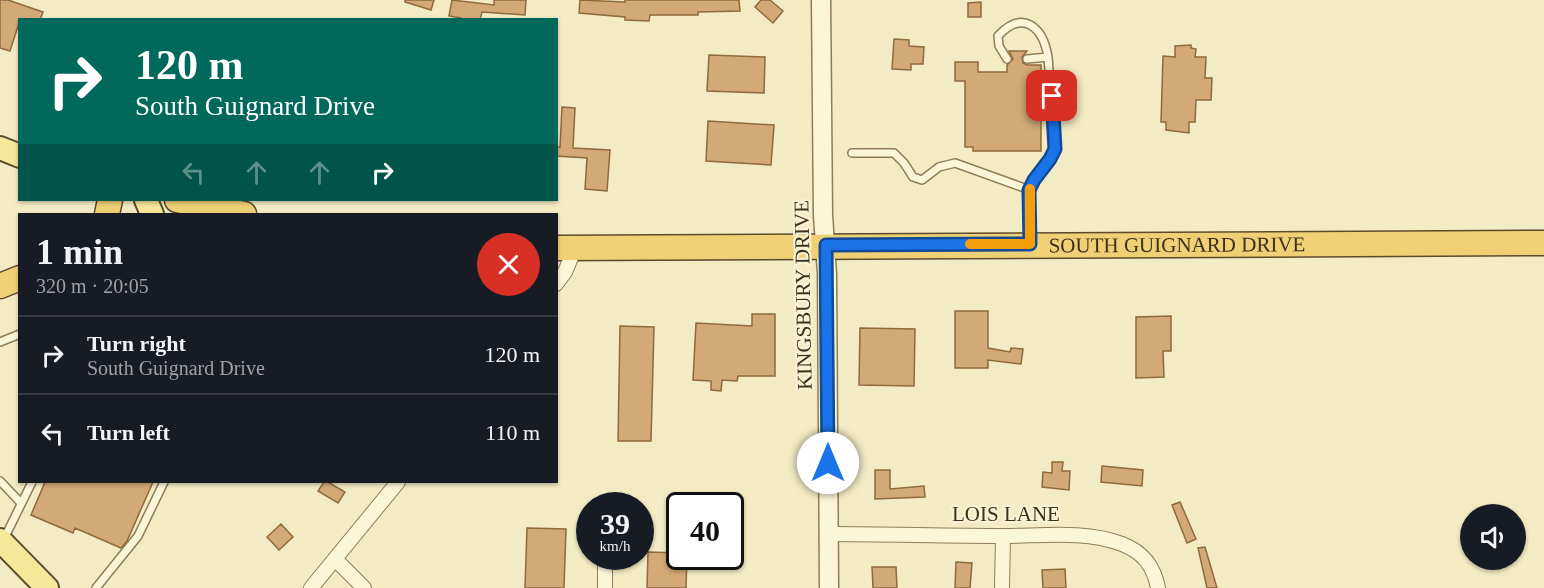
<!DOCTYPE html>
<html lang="en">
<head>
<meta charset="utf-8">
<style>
  :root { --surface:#171b24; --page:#20242c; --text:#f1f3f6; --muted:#9ea1a6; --line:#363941 }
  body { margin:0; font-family:Georgia,serif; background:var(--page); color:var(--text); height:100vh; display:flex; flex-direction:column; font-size:22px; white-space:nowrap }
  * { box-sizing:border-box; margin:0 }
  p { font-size:20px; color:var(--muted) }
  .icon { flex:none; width:33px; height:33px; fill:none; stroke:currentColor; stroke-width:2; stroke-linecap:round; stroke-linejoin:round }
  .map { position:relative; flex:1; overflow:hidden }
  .details { position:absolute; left:18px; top:213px; width:540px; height:270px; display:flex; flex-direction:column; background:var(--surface); border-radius:0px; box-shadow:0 2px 4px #0004 }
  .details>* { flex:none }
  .banner { position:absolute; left:18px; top:18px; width:540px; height:183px; border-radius:0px; box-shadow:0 2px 4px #0004; background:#00695c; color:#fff; overflow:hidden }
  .controls { position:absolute; left:1460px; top:504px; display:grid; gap:12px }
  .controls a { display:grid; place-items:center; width:66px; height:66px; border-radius:50%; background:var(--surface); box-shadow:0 2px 4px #0004; font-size:30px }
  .speed { position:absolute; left:576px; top:492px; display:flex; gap:12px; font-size:30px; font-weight:700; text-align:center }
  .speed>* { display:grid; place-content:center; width:78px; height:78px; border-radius:50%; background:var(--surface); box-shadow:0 2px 4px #0004; line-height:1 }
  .speed small { font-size:15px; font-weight:400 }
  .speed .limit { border:3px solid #111; border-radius:9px; background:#fff; color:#111 }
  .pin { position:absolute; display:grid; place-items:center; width:51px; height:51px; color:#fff; margin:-26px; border-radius:12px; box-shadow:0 3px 9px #0006 }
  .me { position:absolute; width:66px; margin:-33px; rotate:0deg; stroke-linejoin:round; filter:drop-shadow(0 0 4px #0008) }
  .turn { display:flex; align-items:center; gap:21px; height:126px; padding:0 18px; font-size:27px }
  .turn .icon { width:78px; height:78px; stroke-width:2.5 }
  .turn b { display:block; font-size:42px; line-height:51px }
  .lanes { display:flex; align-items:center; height:57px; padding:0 18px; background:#0003; justify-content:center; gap:30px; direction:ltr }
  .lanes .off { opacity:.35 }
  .round { display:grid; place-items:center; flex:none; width:63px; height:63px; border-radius:32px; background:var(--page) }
  .overview { display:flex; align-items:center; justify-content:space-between; height:102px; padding:0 18px }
  h1 { font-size:36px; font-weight:800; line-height:45px }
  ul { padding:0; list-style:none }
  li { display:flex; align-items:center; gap:18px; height:78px; padding:0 18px; border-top:2px solid var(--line) }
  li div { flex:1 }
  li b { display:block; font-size:22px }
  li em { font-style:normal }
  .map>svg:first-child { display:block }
  .building { fill:#d3aa77; stroke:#90693c; stroke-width:1.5 }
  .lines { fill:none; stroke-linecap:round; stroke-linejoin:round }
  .service-casing { stroke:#8e7d58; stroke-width:10 }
  .minor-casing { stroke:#8e7d58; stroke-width:16 }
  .tertiary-casing { stroke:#8e7d58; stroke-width:21 }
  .primary-casing { stroke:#5c4a2d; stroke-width:26 }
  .trunk-casing { stroke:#5c4a2d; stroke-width:27 }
  .service { stroke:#fbf6d8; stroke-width:7 }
  .minor { stroke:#fbf6d8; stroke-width:14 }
  .tertiary { stroke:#fbf6d8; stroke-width:18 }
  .primary { stroke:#f7e799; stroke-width:22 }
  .trunk { stroke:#efd074; stroke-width:24 }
  .route-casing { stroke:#114b97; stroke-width:15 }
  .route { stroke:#1a73e8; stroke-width:10 }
  .slow { stroke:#f59e0b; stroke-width:10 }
  .labels { text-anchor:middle; stroke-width:4.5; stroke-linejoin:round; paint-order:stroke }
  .street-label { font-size:21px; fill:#3d311e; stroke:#f8f3d4 }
</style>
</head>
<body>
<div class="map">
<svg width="1544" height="588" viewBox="0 0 1544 588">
  <rect width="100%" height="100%" fill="#f2ebc4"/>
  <path class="building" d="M0,0H8L43,12L40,20H20L10,51L0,48Z
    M405,0H434L431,10L405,2Z
    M452,0L494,5V0H526L525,15L482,12L480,20H461V18L449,16Z
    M580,0L625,2V0H739L740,11L698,12V15H650L649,21L625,20V17L579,13Z
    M761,0H770L783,11L773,23L755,7Z
    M981,2V17H968V3Z
    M894,39L909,40V46L924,47L923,64H911V70L892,69Z
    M1191,45V48L1196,49L1195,57H1206L1205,78H1212L1211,100H1196L1195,122H1189V133L1166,130V122H1161L1163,56L1175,57V46Z
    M1009,51H1027L1022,57L1023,63L1027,65H1041V151H973V147H965V81H955V62H978V72H1007V65L1013,59Z
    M709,55L765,57L764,93L707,91Z
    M562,107L575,108L573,148L610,150L607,191L585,189L587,158L556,156V147H560Z
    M708,121L774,125L771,165L706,161Z
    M955,311H988V348L1010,352L1011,348L1023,349L1021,364L988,360V368H955Z
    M752,314H775V376H738L737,381L722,380L721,391L711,390V381L693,380L696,323L752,326Z
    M1171,316V351H1163L1164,377L1136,378V317Z
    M620,326L654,327L651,441H618Z
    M860,328L915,329L914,386L859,385Z
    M1052,462H1063L1062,471H1070L1069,490L1042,487L1043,472L1052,473Z
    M1102,466L1143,470L1142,486L1101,482Z
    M875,470H890V489L924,486L925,497L875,499Z
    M45,482H153L127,541L121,548L75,528L73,533L31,515Z
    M324,482H328L345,492L338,503L318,491Z
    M1180,502L1196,539L1187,543L1172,505Z
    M281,524L293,537L279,550L267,537Z
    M527,528L566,529L564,588H525Z
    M1205,547L1217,588H1207L1198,548Z
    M648,552L680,553V556H687L686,588H647Z
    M956,562L972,563L970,588H955Z
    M872,567H896L897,588H873Z
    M1065,569L1066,588H1043L1042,570Z"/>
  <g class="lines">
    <g class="service-casing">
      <path id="service" d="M1007,59L999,46L998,36C1023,9 1043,27 1048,57L1055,149C1049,161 1040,169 1034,180C1026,194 1030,225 1030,242
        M1027,59L1048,57
        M852,153H894L904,163L913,177L922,180L939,167L955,163L1030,190
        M0,342L20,334
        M0,481L21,503
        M4,539L32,482
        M96,588L138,536L164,482"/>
    </g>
    <g class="minor-casing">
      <path id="minor" d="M556,284L565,272L575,248
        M829,534C887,534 945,536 1004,536C1042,536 1085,530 1122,544C1143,552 1154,566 1158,588
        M605,556V588
        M335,559L364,588
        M311,588L398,482
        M1002,588L1003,536"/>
    </g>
    <g class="tertiary-casing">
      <path id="tertiary" d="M821,0L823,215L827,274L829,588"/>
    </g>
    <g class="primary-casing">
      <path id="primary" d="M0,148L20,156
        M146,200L152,214
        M0,540L47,588"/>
    </g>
    <g class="trunk-casing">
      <g id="trunk">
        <path d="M177,200L244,214"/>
        <path d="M107,214L110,200"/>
        <path id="s1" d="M556,248L1544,243"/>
        <path d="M0,286L20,278"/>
      </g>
    </g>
    <use href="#service" class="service"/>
    <use href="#minor" class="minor"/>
    <use href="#tertiary" class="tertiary"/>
    <use href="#primary" class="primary"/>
    <use href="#trunk" class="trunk"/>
  </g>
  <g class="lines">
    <g class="route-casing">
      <path id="route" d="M828,463L826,245L1030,244L1029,190L1034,180L1050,159L1055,149L1052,96"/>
    </g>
    <use href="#route" class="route"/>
    <path class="slow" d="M970,244H1030V189"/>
  </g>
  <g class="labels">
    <g class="street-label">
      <text dy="7" stroke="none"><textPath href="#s1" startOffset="621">SOUTH GUIGNARD DRIVE</textPath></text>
      <text transform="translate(803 295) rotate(-91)" y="7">KINGSBURY DRIVE</text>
      <text x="1006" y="521">LOIS LANE</text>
    </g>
  </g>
</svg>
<div class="controls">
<a><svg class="icon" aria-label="sound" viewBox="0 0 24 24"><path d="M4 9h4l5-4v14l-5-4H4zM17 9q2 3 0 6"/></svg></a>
</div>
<div class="speed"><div>39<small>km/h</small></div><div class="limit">40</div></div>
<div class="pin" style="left:1052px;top:96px;background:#d93025"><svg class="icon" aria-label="arrive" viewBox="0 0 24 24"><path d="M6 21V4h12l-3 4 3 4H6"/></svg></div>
<svg class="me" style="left:828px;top:463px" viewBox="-20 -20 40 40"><circle r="19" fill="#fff"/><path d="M0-13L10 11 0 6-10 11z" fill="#1a73e8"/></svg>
<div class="banner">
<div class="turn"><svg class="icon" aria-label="right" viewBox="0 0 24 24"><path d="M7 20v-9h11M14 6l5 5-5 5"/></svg><div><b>120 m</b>South Guignard Drive</div></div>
<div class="lanes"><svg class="icon off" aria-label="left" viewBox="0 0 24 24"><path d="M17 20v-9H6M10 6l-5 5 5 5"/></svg><svg class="icon off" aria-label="ahead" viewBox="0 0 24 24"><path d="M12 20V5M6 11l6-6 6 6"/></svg><svg class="icon off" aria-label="ahead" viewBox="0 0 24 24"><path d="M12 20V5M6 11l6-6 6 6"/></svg><svg class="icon" aria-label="right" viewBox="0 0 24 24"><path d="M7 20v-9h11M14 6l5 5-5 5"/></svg></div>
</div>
<section class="details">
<div class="overview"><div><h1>1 min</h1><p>320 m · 20:05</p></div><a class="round" style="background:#d93025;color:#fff"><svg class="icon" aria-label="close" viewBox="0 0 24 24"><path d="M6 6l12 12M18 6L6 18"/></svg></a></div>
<ul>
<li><svg class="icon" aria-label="right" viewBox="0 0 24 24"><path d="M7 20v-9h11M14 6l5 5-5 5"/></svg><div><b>Turn right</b><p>South Guignard Drive</p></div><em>120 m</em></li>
<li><svg class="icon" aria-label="left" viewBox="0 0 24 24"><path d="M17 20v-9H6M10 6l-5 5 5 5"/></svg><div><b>Turn left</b></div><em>110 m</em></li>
</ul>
</section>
</div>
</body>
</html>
